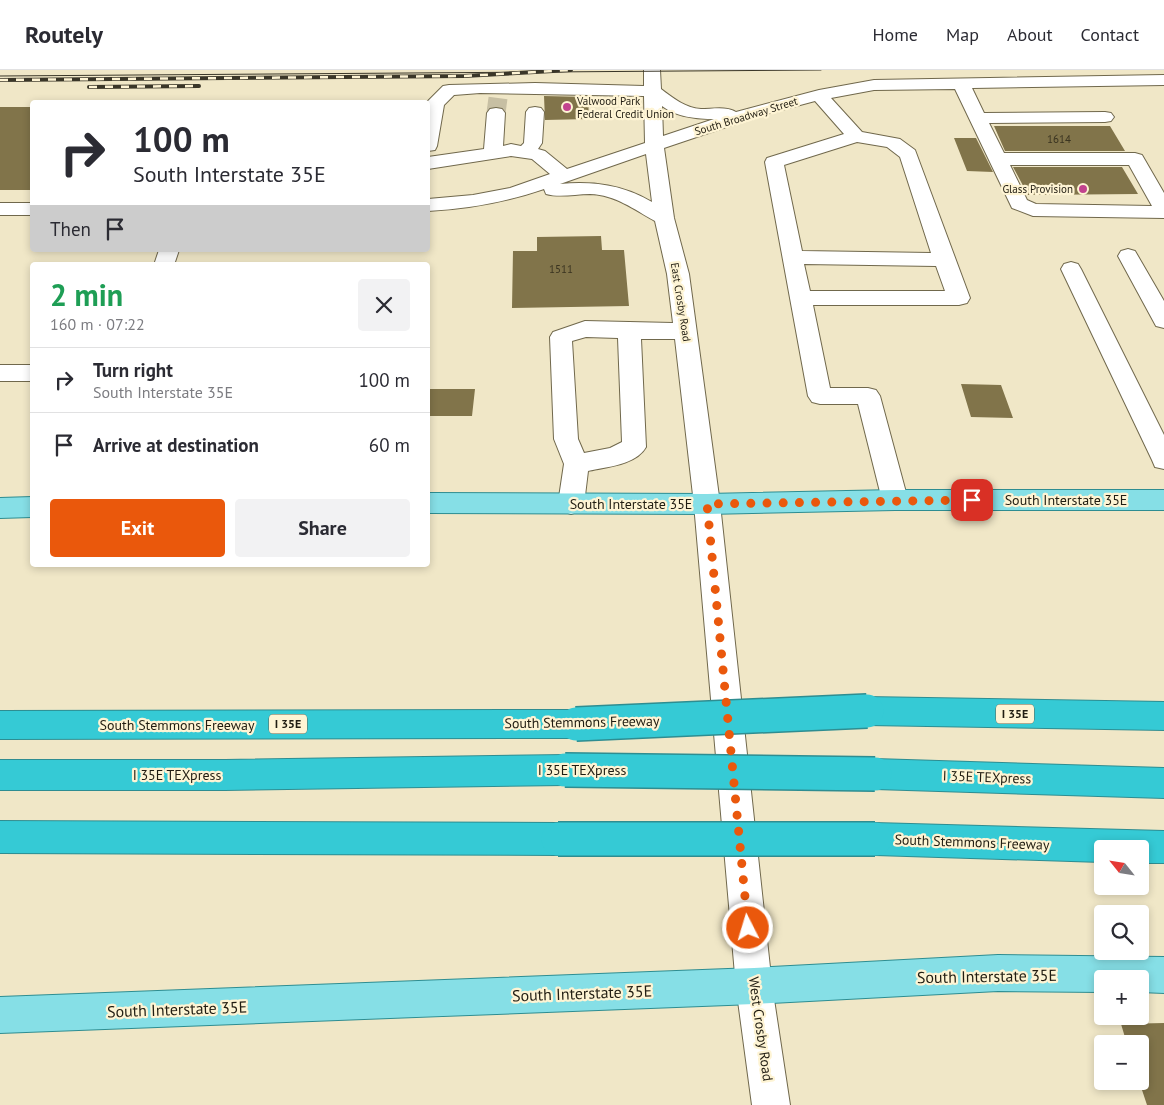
<!DOCTYPE html>
<html lang="en">
<head>
<meta charset="utf-8">
<style>
  :root { --surface:#fff; --page:#f2f2f3; --text:#2b2b33; --muted:#7c7c81; --line:#e1e1e2; --accent:#ea580c }
  body { margin:0; font-family:"PT Sans",sans-serif; background:var(--page); color:var(--text); height:100vh; display:flex; flex-direction:column; font-size:19px; white-space:nowrap }
  * { box-sizing:border-box; margin:0 }
  p { font-size:16px; color:var(--muted) }
  .icon { flex:none; width:28px; height:28px; fill:none; stroke:currentColor; stroke-width:2; stroke-linecap:round; stroke-linejoin:round }
  .map { position:relative; flex:1; overflow:hidden }
  .sheet { position:absolute; left:30px; top:192px; width:400px; height:305px; display:flex; flex-direction:column; background:var(--surface); border-radius:5px; box-shadow:0 2px 8px #0003 }
  .sheet>* { flex:none }
  .banner { position:absolute; left:30px; top:30px; width:400px; height:152px; border-radius:5px; box-shadow:0 2px 8px #0003; background:#fff; color:var(--text); overflow:hidden }
  .needle { width:32px; rotate:300deg }
  .tools { position:absolute; left:1094px; top:770px; display:grid; gap:10px }
  .tools a { display:grid; place-items:center; width:55px; height:55px; border-radius:5px; background:var(--surface); box-shadow:0 2px 8px #0003; font-size:25px }
  .pin { position:absolute; display:grid; place-items:center; width:42px; height:42px; color:#fff; margin:-21px; border-radius:10px; box-shadow:0 2px 8px #0006 }
  .me { position:absolute; width:55px; margin:-28px; rotate:355deg; stroke-linejoin:round; filter:drop-shadow(0 0 4px #0008) }
  .turn { display:flex; align-items:center; gap:18px; height:105px; padding:0 20px; font-size:22px }
  .turn .icon { width:65px; height:65px; stroke-width:2.5 }
  .turn b { display:block; font-size:35px; line-height:42px }
  .then { display:flex; align-items:center; height:48px; padding:0 20px; background:#0003; gap:10px; font-size:19px }
  .round { display:grid; place-items:center; flex:none; width:52px; height:52px; border-radius:5px; background:var(--page) }
  .overview { display:flex; align-items:center; justify-content:space-between; height:85px; padding:0 20px }
  h1 { font-size:30px; font-weight:700; line-height:38px; color:#1e9e55 }
  .cta { display:flex; gap:10px; margin-top:auto; padding:10px 20px }
  .cta a { flex:1; height:58px; border-radius:5px; background:var(--accent); color:#fff; font-size:20px; font-weight:700; line-height:58px; text-align:center }
  .cta a+a { background:var(--page); color:var(--text) }
  ul { padding:0; list-style:none }
  li { display:flex; align-items:center; gap:15px; height:65px; padding:0 20px; border-top:1px solid var(--line) }
  li div { flex:1 }
  li b { display:block; font-size:19px }
  li em { font-style:normal }
  header { display:flex; align-items:center; gap:30px; box-sizing:border-box; height:70px; padding:0 25px; background:var(--surface); border-bottom:1px solid var(--line) }
  header strong { font-size:24px }
  nav { display:flex; gap:28px; margin-inline-start:auto; font-size:18px }
  .map>svg:first-child { display:block }
  .building { fill:#81744a }
  .lines { fill:none; stroke-linecap:round; stroke-linejoin:round }
  .minor-tunnel { stroke:#c7bfa3; stroke-width:19; stroke-dasharray:19 9; stroke-linecap:butt }
  .minor-casing { stroke:#70684c; stroke-width:2 }
  .major-casing { stroke:#2e8d91; stroke-width:2 }
  .highway-casing { stroke:#2e8d91; stroke-width:2 }
  .minor { fill:#fff; fill-rule:evenodd }
  .major { fill:#86dfe6; fill-rule:evenodd }
  .highway { fill:#35cad5; fill-rule:evenodd }
  .tram { stroke:#3a3628; stroke-width:1 }
  .rail-casing { stroke:#3a3628; stroke-width:4 }
  .rail { stroke:#fef4d4; stroke-width:2.5; stroke-dasharray:8; stroke-linecap:butt }
  .highway-bridge-casing { stroke:#2e8d91; stroke-width:36; stroke-linecap:butt }
  .highway-bridge { stroke:#35cad5; stroke-width:33 }
  .route { stroke:#ea580c; stroke-width:9; stroke-dasharray:0 16.2 }
  .poi-dot { fill:#c2438e; stroke:#fef4d4; stroke-width:2 }
  .labels { text-anchor:middle; stroke-width:4.5; stroke-linejoin:round; paint-order:stroke }
  .far-poi-label { font-size:11px; fill:#211d12; stroke:#fef4d4; text-anchor:start }
  .far-street-label { font-size:11px; fill:#211d12; stroke:#fef4d4 }
  .number-label { font-size:11px; fill:#393320 }
  .shield { fill:#fef4d4; stroke:#635e4c; stroke-width:1 }
  .shield-label { font-size:12px; font-weight:bold; fill:#211d12 }
  .street-label { font-size:14px; fill:#211d12; stroke:#fef4d4 }
  .near-street-label { font-size:16px; fill:#211d12; stroke:#fef4d4 }
</style>
</head>
<body>
<header>
<strong>Routely</strong>
<nav><a>Home</a><a>Map</a><a>About</a><a>Contact</a></nav>
</header>
<div class="map">
<svg width="1164" height="1035" viewBox="0 0 1164 1035">
  <rect width="100%" height="100%" fill="#f0e7c7"/>
  <path class="building" d="M544,26L588,27L589,49L545,50Z
    M0,37H32V120H0Z
    M994,56H1110L1125,81H1005Z
    M954,68H976L993,102L967,101Z
    M1013,97H1122L1138,124L1028,125Z
    M601,166L602,180H624L629,236L512,238L513,181H537V167Z
    M961,314L1001,315L1013,348L971,347Z
    M428,319H475L472,346H428Z
    M1164,953V1035H1147L1139,1011L1140,974H1127L1121,954Z"/>
  <g class="lines">
    <path class="minor-tunnel" d="M496,43L498,28"/>
    <g class="minor-casing">
      <path id="minor" d="M644,0H660L661,19C673,28 685,38 701,39C712,39 727,36 736,42L819,20L874,10L1164,5V15L972,18L984,43L1105,42L1111,43L1114,47L1111,51L1105,52L989,53L1004,83H1135L1142,85L1164,123V148L1033,146L1012,138L955,19L874,20L831,28L862,62L900,69L915,80L970,228L967,233L959,235H813L830,318H868L876,320L880,326L908,430L904,437L895,440L886,437L882,430L858,334H820L812,332L808,326L765,92L767,88L844,64L815,31L759,46L664,78L674,148L689,204L720,434L772,916L790,1035H752L736,916L694,434L675,269H641L646,377C636,395 606,397 588,401L584,434L580,441L571,444L562,441L558,434L564,394L554,369L550,267L553,262L585,251L673,253L667,204L655,151C633,139 616,125 590,124C575,124 560,128 546,124L544,119C506,132 467,139 428,141V129L473,125L510,118L550,104L532,89L511,86L428,99V87L484,79L487,43L490,39L496,38L502,39L505,43L503,76L511,74L521,76L524,73L526,42L529,38L535,37L541,38L544,42L542,73L538,79L545,81L567,99L645,73L644,26L480,23L454,25L444,35L437,76L435,80L428,81L427,32L443,16L449,15L535,13L644,16ZM662,36C676,47 697,49 714,49L663,66ZM857,72L887,77L900,87L931,183L802,181L784,95ZM646,84L652,132C623,115 594,111 560,114ZM1010,95H1129L1152,136L1036,134L1027,130ZM804,194L936,196L945,221H810ZM586,267L618,268L622,372L610,378L584,383L578,369L572,271Z
        M0,133H32V145H0Z
        M1128,179L1135,181L1164,231V258L1156,256L1118,186L1121,181Z
        M159,180H179L174,195H154Z
        M1071,192L1078,194L1081,199L1164,365V399L1155,397L1152,390L1061,199L1064,194Z
        M0,295H32V311H0Z"/>
    </g>
    <g class="major-casing">
      <path id="major" d="M895,420H1164V440H895L707,444L428,443V423L707,424Z
        M32,427V447L0,448V428Z
        M998,885L1164,887V923L1140,922V909H1102V922L998,921L754,934L0,963V927L754,898Z"/>
    </g>
    <g class="highway-casing">
      <path id="highway" d="M867,627L1164,632V660L867,655L856,651L852,641L856,631Z
        M576,640L587,644L591,654L587,664L576,668L0,669V641Z
        M565,685L576,689L581,700L576,711L565,715L225,720H0V690H225Z
        M875,689L1164,698V728L875,719L864,715L859,704L864,693Z
        M0,751L558,753L570,758L574,769L570,780L558,785L0,783Z
        M875,753L1164,761V793H1140V779H1102V792L875,785L863,780L859,769L863,758Z"/>
    </g>
    <use href="#minor" class="minor"/>
    <use href="#major" class="major"/>
    <use href="#highway" class="highway"/>
    <path class="tram" d="M0,6L821,0"/>
    <g class="rail-casing">
      <path id="rail" d="M0,10L464,6L571,0
        M89,17L199,16"/>
    </g>
    <use href="#rail" class="rail"/>
    <g class="highway-bridge-casing">
      <path id="highway-bridge" d="M576,654L867,641
        M565,700L875,704
        M558,769H875"/>
    </g>
    <use href="#highway-bridge" class="highway-bridge"/>
  </g>
  <g class="lines">
    <path class="route" d="M748,858L707,434L972,430"/>
  </g>
  <g class="poi-dot">
    <circle cx="567" cy="37" r="5"/>
    <circle cx="1083" cy="119" r="5"/>
  </g>
  <g class="labels">
    <g class="far-poi-label">
      <text x="577" y="35">Valwood Park<tspan x="577" dy="13">Federal Credit Union</tspan></text>
      <text x="1073" y="123" text-anchor="end">Glass Provision</text>
    </g>
    <g class="far-street-label">
      <text transform="translate(746 46) rotate(-17)" y="4">South Broadway Street</text>
      <text transform="translate(681 232) rotate(81)" y="4">East Crosby Road</text>
    </g>
    <g class="number-label">
      <text x="1059" y="73">1614</text>
      <text x="561" y="203">1511</text>
    </g>
    <g class="shield">
      <rect x="996" y="634.5" width="38" height="19" rx="4"/>
      <rect x="269" y="644.5" width="38" height="19" rx="4"/>
    </g>
    <g class="shield-label">
      <text x="1015" y="648">I 35E</text>
      <text x="288" y="658">I 35E</text>
    </g>
    <g class="street-label">
      <text x="1066" y="435">South Interstate 35E</text>
      <text x="631" y="439">South Interstate 35E</text>
      <text transform="translate(582 652) rotate(-1)" y="5">South Stemmons Freeway</text>
      <text x="177" y="660">South Stemmons Freeway</text>
      <text x="582" y="705">I 35E TEXpress</text>
      <text x="177" y="710">I 35E TEXpress</text>
      <text transform="translate(987 707) rotate(2)" y="5">I 35E TEXpress</text>
      <text transform="translate(972 772) rotate(2)" y="5">South Stemmons Freeway</text>
      <text transform="translate(761 959) rotate(82)" y="5">West Crosby Road</text>
    </g>
    <g class="near-street-label">
      <text transform="translate(987 906) rotate(-1)" y="6">South Interstate 35E</text>
      <text transform="translate(582 923) rotate(-2)" y="6">South Interstate 35E</text>
      <text transform="translate(177 939) rotate(-2)" y="6">South Interstate 35E</text>
    </g>
  </g>
</svg>
<div class="tools">
<a><svg class="needle" viewBox="-14 -14 28 28"><path d="M0-13l5 13h-10z" fill="#e53935"/><path d="M0 13l5-13h-10z" fill="#7c7c81"/></svg></a>
<a><svg class="icon" aria-label="search" viewBox="0 0 24 24"><circle cx="10" cy="10" r="6"/><path d="M15 15l6 6"/></svg></a>
<a>+</a>
<a>−</a>
</div>
<div class="pin" style="left:972px;top:430px;background:#d93025"><svg class="icon" aria-label="arrive" viewBox="0 0 24 24"><path d="M6 21V4h12l-3 4 3 4H6"/></svg></div>
<svg class="me" style="left:748px;top:858px" viewBox="-20 -20 40 40"><circle r="17" fill="#ea580c" stroke="#fff" stroke-width="3"/><path d="M0-11L8 9 0 5-8 9z" fill="#fff"/></svg>
<div class="banner">
<div class="turn"><svg class="icon" aria-label="right" viewBox="0 0 24 24"><path d="M7 20v-9h11M14 6l5 5-5 5"/></svg><div><b>100 m</b>South Interstate 35E</div></div>
<div class="then">Then<svg class="icon" aria-label="arrive" viewBox="0 0 24 24"><path d="M6 21V4h12l-3 4 3 4H6"/></svg></div>
</div>
<section class="sheet">
<div class="overview"><div><h1>2 min</h1><p>160 m · 07:22</p></div><a class="round"><svg class="icon" aria-label="close" viewBox="0 0 24 24"><path d="M6 6l12 12M18 6L6 18"/></svg></a></div>
<ul>
<li><svg class="icon" aria-label="right" viewBox="0 0 24 24"><path d="M7 20v-9h11M14 6l5 5-5 5"/></svg><div><b>Turn right</b><p>South Interstate 35E</p></div><em>100 m</em></li>
<li><svg class="icon" aria-label="arrive" viewBox="0 0 24 24"><path d="M6 21V4h12l-3 4 3 4H6"/></svg><div><b>Arrive at destination</b></div><em>60 m</em></li>
</ul>
<div class="cta"><a>Exit</a><a>Share</a></div>
</section>
</div>
</body>
</html>
